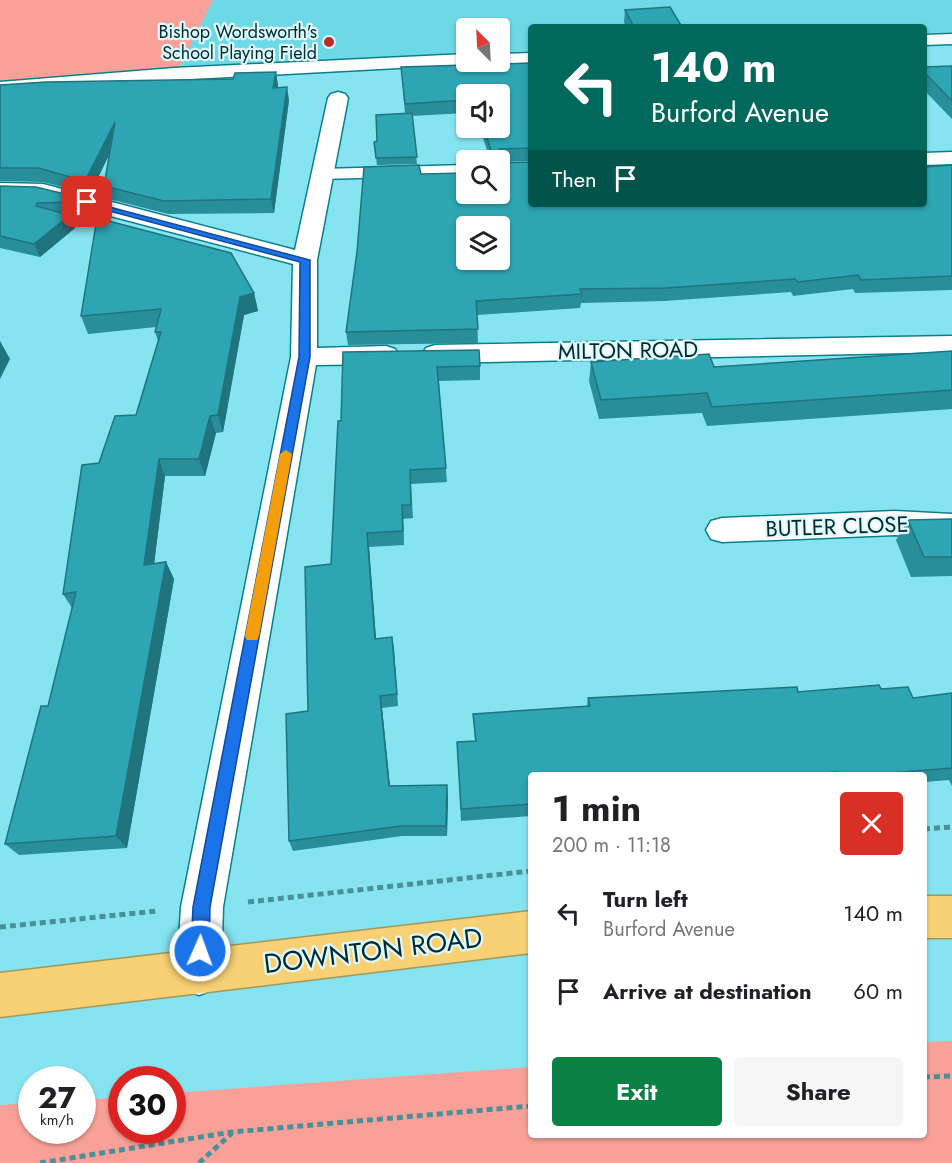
<!DOCTYPE html>
<html lang="en">
<head>
<meta charset="utf-8">
<style>
  :root { --surface:#fff; --page:#f6f6f6; --text:#202124; --muted:#757577; --accent:#0b8043 }
  body { margin:0; font-family:Jost,sans-serif; background:var(--page); color:var(--text); height:100vh; display:flex; flex-direction:column; font-size:22px; white-space:nowrap }
  * { box-sizing:border-box; margin:0 }
  p { font-size:20px; color:var(--muted) }
  .icon { flex:none; width:33px; height:33px; fill:none; stroke:currentColor; stroke-width:2; stroke-linecap:round; stroke-linejoin:round }
  .map { position:relative; flex:1; overflow:hidden }
  .sheet { position:absolute; left:528px; top:772px; width:399px; height:366px; display:flex; flex-direction:column; background:var(--surface); border-radius:6px; box-shadow:0 2px 4px #0004 }
  .sheet>* { flex:none }
  .top-card { position:absolute; left:528px; top:24px; width:399px; height:183px; border-radius:6px; box-shadow:0 2px 4px #0004; background:#00695c; color:#fff; overflow:hidden }
  .needle { width:39px; rotate:336deg }
  .buttons { position:absolute; left:456px; top:18px; display:grid; gap:12px }
  .buttons a { display:grid; place-items:center; width:54px; height:54px; border-radius:6px; background:var(--surface); box-shadow:0 2px 4px #0004; font-size:30px }
  .speed { position:absolute; left:18px; top:1066px; display:flex; gap:12px; font-size:30px; font-weight:700; text-align:center }
  .speed>* { display:grid; place-content:center; width:78px; height:78px; border-radius:50%; background:var(--surface); box-shadow:0 2px 4px #0004; line-height:1 }
  .speed small { font-size:15px; font-weight:400 }
  .speed .limit { border:9px solid #d22; background:#fff; color:#111 }
  .pin { position:absolute; display:grid; place-items:center; width:51px; height:51px; color:#fff; margin:-26px; border-radius:12px; box-shadow:0 3px 9px #0006 }
  .me { position:absolute; width:66px; margin:-33px; rotate:2deg; stroke-linejoin:round; filter:drop-shadow(0 0 4px #0008) }
  .turn { display:flex; align-items:center; gap:21px; height:126px; padding:0 24px; font-size:27px }
  .turn .icon { width:78px; height:78px; stroke-width:2.5 }
  .turn b { display:block; font-size:42px; line-height:51px }
  .then { display:flex; align-items:center; height:57px; padding:0 24px; background:#0003; gap:12px; font-size:22px }
  .round { display:grid; place-items:center; flex:none; width:63px; height:63px; border-radius:6px; background:var(--page) }
  .summary { display:flex; align-items:center; justify-content:space-between; height:102px; padding:0 24px }
  h1 { font-size:36px; font-weight:700; line-height:45px }
  .primary-button { display:flex; gap:12px; margin-top:auto; padding:12px 24px }
  .primary-button a { flex:1; height:69px; border-radius:6px; background:var(--accent); color:#fff; font-size:24px; font-weight:700; line-height:69px; text-align:center }
  .primary-button a+a { background:var(--page); color:var(--text) }
  ul { padding:0; list-style:none }
  li { display:flex; align-items:center; gap:18px; height:78px; padding:0 24px }
  li div { flex:1 }
  li b { display:block; font-size:22px }
  li em { font-style:normal }
  .map>svg:first-child { display:block }
  .built { fill:#6dd8e6 }
  .green { fill:#f9a198 }
  .lines { fill:none; stroke-linecap:round; stroke-linejoin:round }
  .lane-casing { stroke:#0b808b; stroke-width:3 }
  .street-casing { stroke:#0b808b; stroke-width:3 }
  .highway-casing { stroke:#a1975c; stroke-width:3 }
  .path { stroke:#499099; stroke-width:5; stroke-dasharray:6 4; stroke-linecap:butt }
  .lane { fill:#fff; fill-rule:evenodd }
  .street { fill:#fff; fill-rule:evenodd }
  .highway { fill:#f8d175; fill-rule:evenodd }
  .wall { fill:#278e9a }
  .shaded-wall { fill:#20747d }
  .building { fill:#2da5b3; stroke:#20747d; stroke-width:1.5; fill-rule:evenodd }
  .route { fill:#1a73e8; stroke:#114b97; stroke-width:1.5 }
  .slow { fill:#f59e0b }
  .poi-dot { fill:#ba2b29; stroke:#dff9fd; stroke-width:2 }
  .labels { text-anchor:middle; stroke-width:4.5; stroke-linejoin:round; paint-order:stroke }
  .far-poi-label { font-size:18px; fill:#002a2f; stroke:#dff9fd; text-anchor:end }
  .street-label { font-size:22px; fill:#002a2f; stroke:#dff9fd }
  .near-street-label { font-size:27px; fill:#002a2f; stroke:#dff9fd }
</style>
</head>
<body>
<div class="map">
<svg width="952" height="1163" viewBox="0 0 952 1163">
  <rect width="100%" height="100%" fill="#85e4f0"/>
  <path class="built" d="M213,0H952V32L924,33V27H531V51L500,52V28H466V54L179,68Z"/>
  <path class="green" d="M0,0H213L179,68L0,81Z
    M952,1041V1163H0V1105L31,1103L32,1131H82L83,1100L121,1097L122,1131H172L173,1093L531,1067V1136H924V1042Z"/>
  <g class="lines">
    <g class="lane-casing">
      <path id="lane" d="M466,165V175L322,179L314,174L322,169Z"/>
    </g>
    <g class="street-casing">
      <path id="street" d="M952,34V44L924,45V35Z
        M531,53V63L500,64L493,62H500V54Z
        M466,54V62H474L472,64L174,80L0,94V82L174,68Z
        M338,92L345,94L348,98L317,260V348L386,346L395,349L399,355L395,361L386,364L316,365L223,907L221,973L215,989L199,995L183,989L177,973L181,907L291,357L293,264L42,198L0,197V183L43,184L295,250L328,98L331,94Z
        M952,152V164L924,165V153Z
        M952,336V352L435,363L426,360L422,354L426,348L435,345Z
        M895,511L952,514V538L895,535L722,542L711,539L706,530L711,521L722,518Z"/>
    </g>
    <g class="highway-casing">
      <path id="highway" d="M924,896H952V938H924Z
        M531,911V953L0,1017V973Z"/>
    </g>
    <path class="path" d="M924,829L952,827
      M248,902L531,871
      M0,927L157,911
      M924,1077L952,1076
      M40,1163L232,1132L531,1106
      M199,1163L232,1133"/>
    <use href="#lane" class="lane"/>
    <use href="#street" class="street"/>
    <use href="#highway" class="highway"/>
  </g>
  <path class="wall" d="M625,10L682,27H626L624,22Z
    M531,63V161L500,162L531,204L952,165V290L855,293L853,289L793,296L791,292L664,301L581,303L580,308L477,315L478,343L348,345L346,332L421,174L500,194V160H490L480,128H500V94H466V113L412,116L417,164L377,165L374,142L377,141L405,114L401,67Z
    M952,66V119L924,90V67Z
    M276,72L278,87L289,100L274,213L168,214L109,199L104,186L109,154L90,194L43,182L0,181V85L233,79Z
    M0,186L77,197L82,211L79,216H70L75,228L40,257L0,248Z
    M254,293L258,311L244,315L223,432L216,433L205,476H165L154,564L166,562L174,579L127,848L19,855L5,844L48,706L72,608L63,594L99,463L136,415L158,341L155,332L156,327L88,334L81,316Z
    M952,351V409L707,426L702,413L599,419L589,381L591,362L714,367Z
    M343,352L480,366V380L439,381L447,482L411,484L413,518L403,519L404,545L369,547L376,639L392,637L394,650L398,706L382,708L390,786L448,796L447,836H402L293,851L289,841L308,711L331,564L341,421Z
    M952,519V576L911,577L896,540L908,520Z
    M881,689L913,698L952,693V786L949,780L924,782V776H531V816L461,821L457,742L475,741L473,714L587,706L588,698Z"/>
  <path class="shaded-wall" d="M276,72L278,85L275,100L273,88Z
    M287,87L289,100L274,213L271,199Z
    M115,122L119,135L90,194L85,181Z
    M77,197L82,211L79,216L74,202Z
    M70,215L75,228L40,257L34,244Z
    M254,293L258,311L244,315L223,432L218,415L240,297Z
    M0,341L10,359L0,379Z
    M210,416L216,433L205,476L199,459Z
    M159,459L165,476L152,581L144,565Z
    M402,505L403,519L404,545L403,531Z
    M367,533L369,547L377,652L375,639Z
    M166,562L174,579L127,848L116,836Z
    M392,637L394,650L398,706L397,694Z
    M380,696L382,708L391,797L389,786Z
    M447,785L448,796L447,836L446,826Z"/>
  <path class="building" d="M670,7L682,27H634L625,10Z
    M531,63V148L499,149L498,160H494L484,128H500V94H466V100L405,104L401,67Z
    M952,66V101L924,72V67Z
    M276,72L273,88L287,87L271,199L164,201L104,186L115,122L85,181L38,168H0V85L46,82L233,79L235,73Z
    M412,113L417,157L376,158L374,142L377,141L376,115Z
    M500,162V163L531,162V204H924V167L952,165V276L861,280L858,275L798,282L795,279L666,288L580,289L582,294L476,301L478,329L346,332L357,252L364,167L419,165L421,174L466,173V194H500ZM466,226H500V260H466Z
    M0,186L36,187L77,197L74,202L37,203L36,206L70,215L34,244L0,236Z
    M97,218L231,253L254,293L240,297L218,415L210,416L199,459H159L144,565L166,562L116,836L5,844L41,706H48L76,592L63,594L82,465L99,463L115,416L136,415L161,332H155L161,309L81,316Z
    M479,350L480,366L437,367L446,468L410,470L411,505H402L403,531L367,533L375,639L392,637L397,694L380,696L389,786L447,785L446,826H401L289,841L286,714L308,711L305,567L331,564L338,421H341L343,352Z
    M952,351V390L712,407L707,393L601,400L591,362L709,354L714,367Z
    M952,519V557H924L908,520Z
    M879,685L881,689L908,687L913,698L952,693V768L854,776H838L837,772L779,776H531V804L461,809L457,742L476,741L473,714L590,706L588,698L797,687L798,692Z"/>
  <path class="route" d="M83,200L310,260V357L210,907L209,951L206,957L200,960L194,957L191,951L193,907L299,357L300,262L83,204Z"/>
  <path class="slow" d="M286,450L292,454L259,636L257,640H247L245,636L280,454Z"/>
  <circle class="poi-dot" cx="329" cy="42" r="6"/>
  <g class="labels">
    <g class="far-poi-label">
      <text x="317" y="38">Bishop Wordsworth's<tspan x="317" dy="21">School Playing Field</tspan></text>
    </g>
    <g class="street-label">
      <text transform="translate(628 350) rotate(-1)" y="8">MILTON ROAD</text>
      <text transform="translate(837 526) rotate(-2)" y="8">BUTLER CLOSE</text>
    </g>
    <g class="near-street-label">
      <text transform="translate(373 951) rotate(-7)" y="9">DOWNTON ROAD</text>
    </g>
  </g>
</svg>
<div class="buttons">
<a><svg class="needle" viewBox="-14 -14 28 28"><path d="M0-13l5 13h-10z" fill="#e53935"/><path d="M0 13l5-13h-10z" fill="#757577"/></svg></a>
<a><svg class="icon" aria-label="sound" viewBox="0 0 24 24"><path d="M4 9h4l5-4v14l-5-4H4zM17 9q2 3 0 6"/></svg></a>
<a><svg class="icon" aria-label="search" viewBox="0 0 24 24"><circle cx="10" cy="10" r="6"/><path d="M15 15l6 6"/></svg></a>
<a><svg class="icon" aria-label="layers" viewBox="0 0 24 24"><path d="M12 4l9 5-9 5-9-5zM3 14l9 5 9-5"/></svg></a>
</div>
<div class="speed"><div>27<small>km/h</small></div><div class="limit">30</div></div>
<div class="pin" style="left:87px;top:202px;background:#d93025"><svg class="icon" aria-label="arrive" viewBox="0 0 24 24"><path d="M6 21V4h12l-3 4 3 4H6"/></svg></div>
<svg class="me" style="left:200px;top:951px" viewBox="-20 -20 40 40"><circle r="17" fill="#1a73e8" stroke="#fff" stroke-width="3"/><path d="M0-11L8 9 0 5-8 9z" fill="#fff"/></svg>
<div class="top-card">
<div class="turn"><svg class="icon" aria-label="left" viewBox="0 0 24 24"><path d="M17 20v-9H6M10 6l-5 5 5 5"/></svg><div><b>140 m</b>Burford Avenue</div></div>
<div class="then">Then<svg class="icon" aria-label="arrive" viewBox="0 0 24 24"><path d="M6 21V4h12l-3 4 3 4H6"/></svg></div>
</div>
<section class="sheet">
<div class="summary"><div><h1>1 min</h1><p>200 m · 11:18</p></div><a class="round" style="background:#d93025;color:#fff"><svg class="icon" aria-label="close" viewBox="0 0 24 24"><path d="M6 6l12 12M18 6L6 18"/></svg></a></div>
<ul>
<li><svg class="icon" aria-label="left" viewBox="0 0 24 24"><path d="M17 20v-9H6M10 6l-5 5 5 5"/></svg><div><b>Turn left</b><p>Burford Avenue</p></div><em>140 m</em></li>
<li><svg class="icon" aria-label="arrive" viewBox="0 0 24 24"><path d="M6 21V4h12l-3 4 3 4H6"/></svg><div><b>Arrive at destination</b></div><em>60 m</em></li>
</ul>
<div class="primary-button"><a>Exit</a><a>Share</a></div>
</section>
</div>
</body>
</html>
